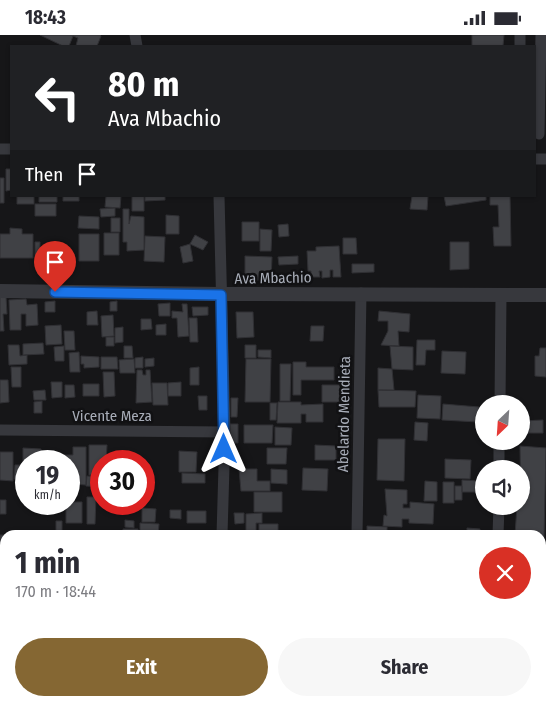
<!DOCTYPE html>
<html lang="en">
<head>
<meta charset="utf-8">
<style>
  :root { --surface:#fff; --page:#f7f7f7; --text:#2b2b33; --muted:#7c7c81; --accent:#856733 }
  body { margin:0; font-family:"Fira Sans Condensed",sans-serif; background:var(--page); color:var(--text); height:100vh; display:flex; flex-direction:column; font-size:19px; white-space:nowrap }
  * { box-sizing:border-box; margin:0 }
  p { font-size:16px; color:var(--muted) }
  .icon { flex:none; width:28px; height:28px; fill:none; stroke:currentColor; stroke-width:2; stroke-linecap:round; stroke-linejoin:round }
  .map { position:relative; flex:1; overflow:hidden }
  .panel { position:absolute; left:0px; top:495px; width:546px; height:176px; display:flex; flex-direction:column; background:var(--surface); border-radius:15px 15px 0 0; box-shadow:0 1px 4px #0004 }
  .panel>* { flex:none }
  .banner { position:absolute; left:10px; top:10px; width:526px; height:152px; border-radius:0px; box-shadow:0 1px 4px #0004; background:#202124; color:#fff; overflow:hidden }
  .needle { width:32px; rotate:205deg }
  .fabs { position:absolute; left:475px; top:360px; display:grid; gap:10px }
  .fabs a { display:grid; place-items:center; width:55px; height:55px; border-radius:50%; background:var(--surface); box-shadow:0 1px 4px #0004; font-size:25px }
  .speed { position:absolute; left:15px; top:415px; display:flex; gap:10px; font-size:25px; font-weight:700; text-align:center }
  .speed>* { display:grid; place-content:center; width:65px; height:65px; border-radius:50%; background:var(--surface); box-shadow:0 1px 4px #0004; line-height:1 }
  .speed small { font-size:12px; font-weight:400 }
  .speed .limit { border:8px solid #d22; background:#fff; color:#111 }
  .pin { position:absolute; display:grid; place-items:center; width:42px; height:42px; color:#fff; margin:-51px -21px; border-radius:50% 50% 50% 0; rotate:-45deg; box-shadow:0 0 5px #0007 }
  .pin .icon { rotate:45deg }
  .me { position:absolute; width:55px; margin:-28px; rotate:0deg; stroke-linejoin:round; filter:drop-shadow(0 0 4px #0008) }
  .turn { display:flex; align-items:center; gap:18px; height:105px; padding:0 15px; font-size:22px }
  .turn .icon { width:65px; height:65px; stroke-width:2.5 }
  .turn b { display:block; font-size:35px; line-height:42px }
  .then { display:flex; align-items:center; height:48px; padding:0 15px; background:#0003; gap:10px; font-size:19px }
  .round { display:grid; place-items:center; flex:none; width:52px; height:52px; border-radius:26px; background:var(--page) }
  .headline { display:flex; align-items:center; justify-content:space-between; height:85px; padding:0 15px }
  h1 { font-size:30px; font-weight:700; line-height:38px }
  .primary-button { display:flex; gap:10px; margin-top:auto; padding:10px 15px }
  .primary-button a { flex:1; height:58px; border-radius:30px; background:var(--accent); color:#fff; font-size:20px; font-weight:700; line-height:58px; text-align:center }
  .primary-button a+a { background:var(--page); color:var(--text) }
  .status { display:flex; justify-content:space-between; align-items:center; height:35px; padding:0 25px; background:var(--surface); direction:ltr }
  .status svg { height:14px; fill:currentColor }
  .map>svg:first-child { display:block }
  .building { fill:#404145; stroke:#303034 }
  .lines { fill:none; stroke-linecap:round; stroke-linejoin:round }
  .minor { stroke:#37383d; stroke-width:11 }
  .tertiary { stroke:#37383d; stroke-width:14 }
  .route-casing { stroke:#114b97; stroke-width:12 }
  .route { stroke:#1a73e8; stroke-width:9 }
  .labels { text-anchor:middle; stroke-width:5; stroke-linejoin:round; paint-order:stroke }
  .street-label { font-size:15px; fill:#a8adb8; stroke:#111113 }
</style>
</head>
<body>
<div class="status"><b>18:43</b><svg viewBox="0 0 49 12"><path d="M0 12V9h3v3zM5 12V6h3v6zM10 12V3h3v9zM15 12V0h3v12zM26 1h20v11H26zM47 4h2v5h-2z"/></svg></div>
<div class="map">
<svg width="546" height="671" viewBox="0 0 546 671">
  <rect width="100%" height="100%" fill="#161618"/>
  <path class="building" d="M40,0H100L101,1L97,11H76L78,3L73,1L69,11H63Z
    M472,0H504L503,11H472Z
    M6,134H11V155L6,156Z
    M0,143H4V168H0Z
    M17,161H34V169H17Z
    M39,161H57V167H39Z
    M63,161H79V166H63Z
    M106,161H121L120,173L105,172Z
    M132,161H144V176H132Z
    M145,161H165V165L145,166Z
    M412,161H428L427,175L410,174Z
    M444,161H486V165L446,171Z
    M490,161H510L511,211H494L493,192H499L498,170H490Z
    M35,169H56V181H35Z
    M115,173V181L101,182L100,174Z
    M123,174H129V189L131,181L144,182V215L127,216V207H123Z
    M166,180L179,181V199H166Z
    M79,181L99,182V194L78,193Z
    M111,183H120V197H111Z
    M242,187H259V206H242Z
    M288,189L289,201L279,202L278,190Z
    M10,193L22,194V199H33V223H0V199H10Z
    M260,194L272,195L271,216H260Z
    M104,198H119V220H104Z
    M79,199H99V226H79Z
    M195,200L208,207L203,215L190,209Z
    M145,201L165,202L164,227L144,226Z
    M343,203H356L357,219H343Z
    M35,207H40V223H35Z
    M450,207H469V234L450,235Z
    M190,209L193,226L183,228L180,212Z
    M339,211L341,242H333V235H330V242L322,243V236H319L320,242H311V236H308L307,216H316V212Z
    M245,221L272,222L271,246L245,245Z
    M298,221V229L279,230L278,222Z
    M352,229H374V237L352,238Z
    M0,262H6L7,279H3L4,296H0Z
    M26,264L27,270L37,269L38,290L26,291V279H21V295H10L9,265Z
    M55,266V277H45V267Z
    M117,266V276H110V267Z
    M170,268V281H159L158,269Z
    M182,269H187L189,301L178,302L177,283H172V276L183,277Z
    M192,272H208V280L193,281Z
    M97,276L98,290H87V277Z
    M379,276L410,279L409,297L398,296L399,311L381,310L388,296V286H378Z
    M236,277H253L254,302L237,303Z
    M113,280L114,301L102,302L101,281Z
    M189,283H197L198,307H190Z
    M141,284H151L152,294L141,295Z
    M166,289V300H156V290Z
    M61,290L62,309L46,310L45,291Z
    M311,291H324L323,306H310Z
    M123,292V307L115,308V293Z
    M64,296H74L75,315H65Z
    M106,302H114V311H106Z
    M417,305H435V315H426L425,330H416Z
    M43,308L44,319L23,320V309Z
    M8,310H19L20,321L27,320V329L9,330Z
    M245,310H256V323H245Z
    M64,311V326H55L54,312Z
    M124,311H132L133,323H124Z
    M390,311L413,312V335L392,334Z
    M540,313H546V342L535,341V321H539Z
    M258,315H271V323L258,322Z
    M442,316L466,317L465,339L441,338Z
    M79,317L80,337H70L69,318Z
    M81,321L99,322V332L84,333V329H81Z
    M101,322H117L118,334H101Z
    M143,322V333H135V323Z
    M154,323V331L145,332V324Z
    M134,324L135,338H120L119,325Z
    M246,324H271L270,367H245Z
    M293,327H306V332H334V345H301V360H293Z
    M280,329H291L290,366H280Z
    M11,332H21V352H12Z
    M199,332V350H190V333Z
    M378,333L392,334L394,355H378Z
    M137,335H142L143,340H146V335H150L152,367L136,368Z
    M103,337H114L115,361L104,362Z
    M0,345H8L9,367L0,368Z
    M51,347H62V362L52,363Z
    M181,347V361H168V348Z
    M152,348H167L168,370H153Z
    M83,349H99V361H83Z
    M65,350H74L75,362L65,363Z
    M322,350H340L339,367H322Z
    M45,355L46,365H34L33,356Z
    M378,355L416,356L415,372H379Z
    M418,360L441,361L440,384L417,383Z
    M198,361H207V375H199Z
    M231,363H238L237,382H231Z
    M42,366V378H34V367Z
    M278,367H301V370L323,369V387H306V379H301V388H277Z
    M270,368H277L276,385H270Z
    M443,369L479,372L478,387L442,385Z
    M543,385V398H521V386Z
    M415,387L428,388L427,406L414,405Z
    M230,389H238V408H230Z
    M244,390H273L272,408H244Z
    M275,392L292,393L291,410H275Z
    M378,404H405L404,446L377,445Z
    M89,410H107L106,426H101V440H89Z
    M315,410L336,411V425H315Z
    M520,411L546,413L544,503H541V500H515L517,471H521Z
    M73,412H86V450L73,449V438H69V426H63L64,420H73Z
    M23,413L41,414V426H26V442H23Z
    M267,413H287L286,429H267Z
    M179,416L197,417L196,437H179Z
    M0,417H13V446L0,445Z
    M445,424L471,425L470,444L445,443Z
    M15,430H20V444H14Z
    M303,433L328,434L327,456L302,455Z
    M239,434H257V446H270V456H241Z
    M271,434L287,435V449L271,448Z
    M182,438L205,439V448H182Z
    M87,441L101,442V452L86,451Z
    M462,445L481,446L480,457H462Z
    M425,446L437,447V466H424Z
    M443,447H454V468H443Z
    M455,451H462V465H455Z
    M385,454L407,455V469H403V473H410V467L434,469L433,489L409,488V484H402V492L383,491L384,480L387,481Z
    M254,457H282V477H254Z
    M87,462H96L95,489H87Z
    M0,465H6V479H0Z
    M69,467H82V488H66V469Z
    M142,473L156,474L155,487H142Z
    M170,475H181V484L170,483Z
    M187,476H206V488H187Z
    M234,478H244V488L235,489Z
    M262,478V488H256V500H246V479Z
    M125,485L134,486V493L125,492Z
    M56,486H62V500H56Z
    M140,488L159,489L158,500H140Z
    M259,489H278V498H259Z
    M367,491L387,492V500H367Z
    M467,493L480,494V500H467Z
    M123,494H138V500H123Z
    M0,500H5V528H0Z
    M0,571H5V595L0,594Z
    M541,581L546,583V596L541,595Z
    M541,619H546V640H541Z
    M29,666H48L47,671H29Z
    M284,666H301V670L268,671V669L284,668Z
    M421,666H435L436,671H421Z"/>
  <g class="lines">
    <path class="minor" d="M135,0L137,11
      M520,0V11
      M539,99L541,0
      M0,114H11
      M535,124H546
      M219,161L225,397L222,500
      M500,369L501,260
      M0,395L225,397
      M499,434V406
      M357,500L361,258
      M498,500L499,471
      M0,551H5
      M541,556H546
      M219,671V666
      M353,671V666
      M493,671V666"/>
    <path class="tertiary" d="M0,256L221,259L546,260"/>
  </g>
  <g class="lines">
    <g class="route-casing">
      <path id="route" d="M55,257L221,260L224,414"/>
    </g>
    <use href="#route" class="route"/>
  </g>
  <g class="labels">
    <g class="street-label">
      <text transform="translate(273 243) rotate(-1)" y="5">Ava Mbachio</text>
      <text transform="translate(344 379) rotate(-89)" y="5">Abelardo Mendieta</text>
      <text x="112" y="386">Vicente Meza</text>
    </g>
  </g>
</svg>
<div class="fabs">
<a><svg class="needle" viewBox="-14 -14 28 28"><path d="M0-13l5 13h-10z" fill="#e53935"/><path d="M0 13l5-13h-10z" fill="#7c7c81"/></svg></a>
<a><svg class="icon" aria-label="sound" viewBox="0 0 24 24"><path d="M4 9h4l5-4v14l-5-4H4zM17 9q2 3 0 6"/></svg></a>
</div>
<div class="speed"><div>19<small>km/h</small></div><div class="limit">30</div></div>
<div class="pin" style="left:55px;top:257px;background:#d93025"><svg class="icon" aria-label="arrive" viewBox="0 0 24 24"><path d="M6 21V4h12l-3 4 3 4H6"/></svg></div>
<svg class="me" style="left:224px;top:414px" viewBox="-20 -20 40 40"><path d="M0-17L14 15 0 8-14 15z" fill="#1a73e8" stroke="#fff" stroke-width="4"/></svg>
<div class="banner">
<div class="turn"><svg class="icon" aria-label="left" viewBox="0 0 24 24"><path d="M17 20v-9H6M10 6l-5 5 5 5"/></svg><div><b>80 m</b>Ava Mbachio</div></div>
<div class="then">Then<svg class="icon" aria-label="arrive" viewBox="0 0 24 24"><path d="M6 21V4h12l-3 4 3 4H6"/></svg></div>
</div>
<section class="panel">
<div class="headline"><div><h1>1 min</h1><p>170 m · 18:44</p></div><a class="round" style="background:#d93025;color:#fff"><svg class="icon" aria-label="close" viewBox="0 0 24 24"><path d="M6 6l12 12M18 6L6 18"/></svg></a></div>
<div class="primary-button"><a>Exit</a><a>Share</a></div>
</section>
</div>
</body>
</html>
